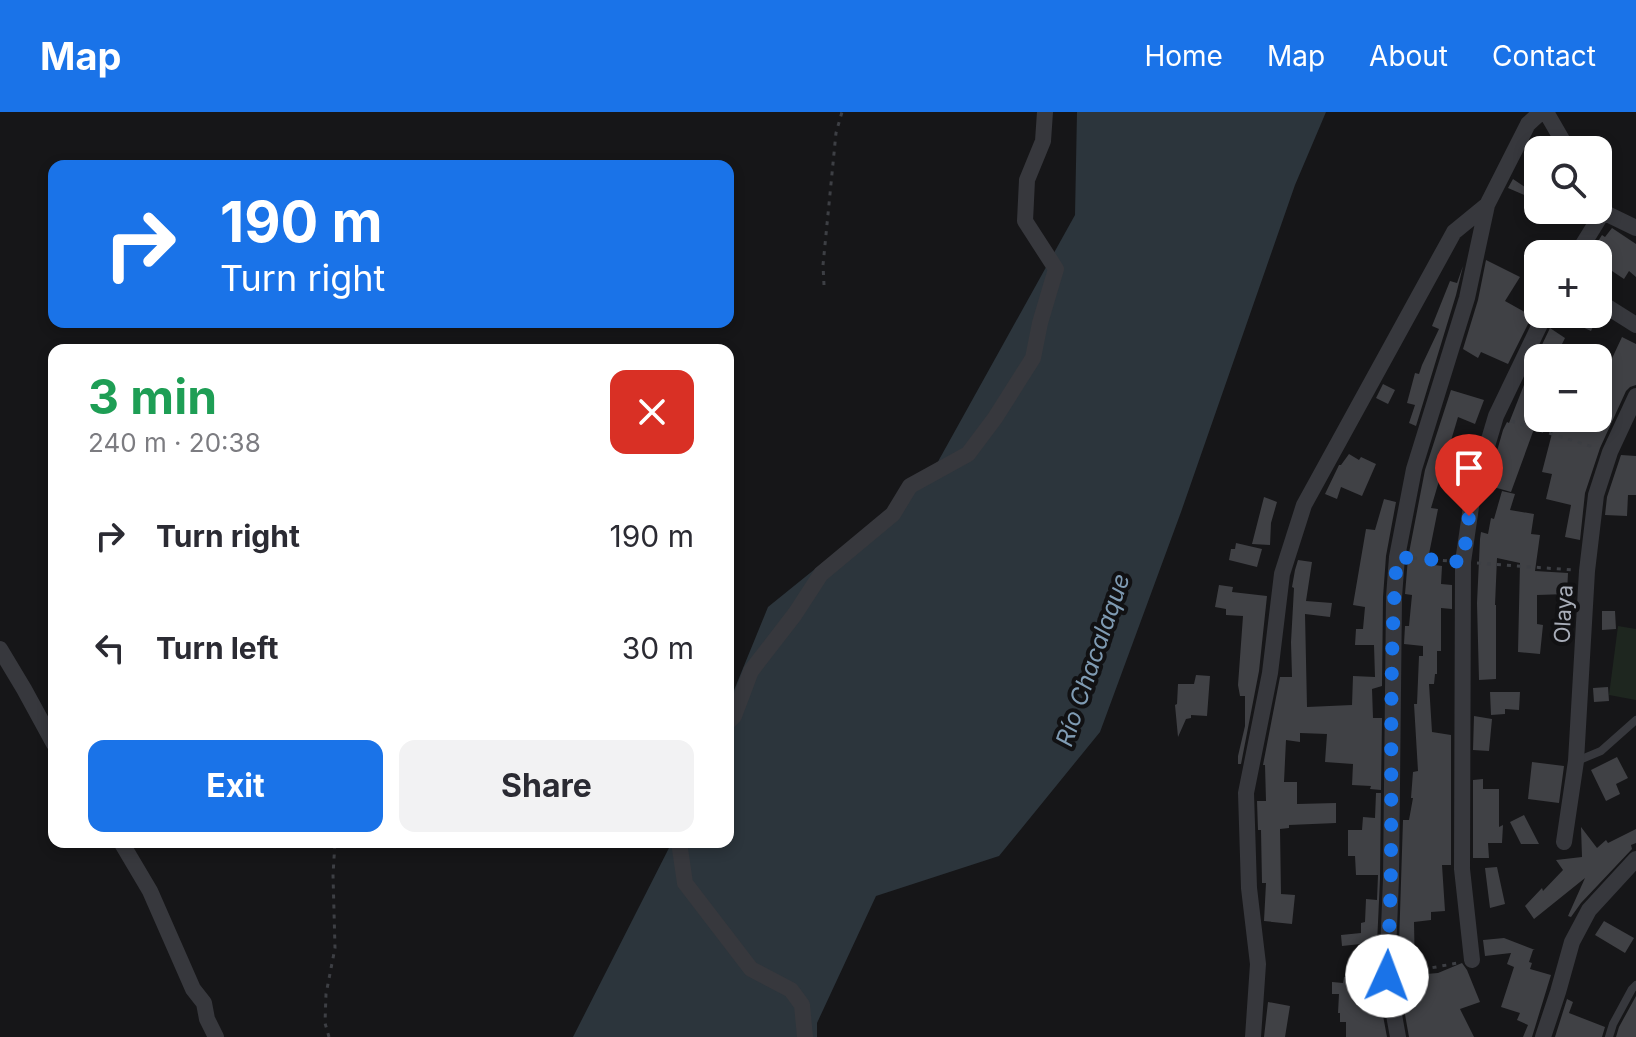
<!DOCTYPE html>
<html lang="en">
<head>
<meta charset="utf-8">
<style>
  :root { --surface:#fff; --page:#f2f2f3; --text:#2b2b33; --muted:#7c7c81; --accent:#1a73e8 }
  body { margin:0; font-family:Inter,sans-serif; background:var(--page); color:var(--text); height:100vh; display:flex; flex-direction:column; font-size:30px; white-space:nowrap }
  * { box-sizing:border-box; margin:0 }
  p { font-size:26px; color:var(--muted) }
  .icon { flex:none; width:44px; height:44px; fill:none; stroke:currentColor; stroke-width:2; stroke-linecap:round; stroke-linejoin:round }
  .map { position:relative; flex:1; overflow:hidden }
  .side { position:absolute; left:48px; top:232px; width:686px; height:504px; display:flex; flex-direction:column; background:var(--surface); border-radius:16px; box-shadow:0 4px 12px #0003 }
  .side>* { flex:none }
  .top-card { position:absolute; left:48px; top:48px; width:686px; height:168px; border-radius:16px; box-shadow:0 4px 12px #0003; background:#1a73e8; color:#fff; overflow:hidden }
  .buttons { position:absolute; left:1524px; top:24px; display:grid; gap:16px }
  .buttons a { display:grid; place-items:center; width:88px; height:88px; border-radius:16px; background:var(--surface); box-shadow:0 4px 12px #0003; font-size:40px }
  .pin { position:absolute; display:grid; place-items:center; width:68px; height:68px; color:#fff; margin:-82px -34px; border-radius:50% 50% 50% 0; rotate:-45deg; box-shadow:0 0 8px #0007 }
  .pin .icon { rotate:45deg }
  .me { position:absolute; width:88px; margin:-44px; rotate:2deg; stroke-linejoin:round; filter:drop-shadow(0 0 6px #0008) }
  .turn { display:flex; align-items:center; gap:28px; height:168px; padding:0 40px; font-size:36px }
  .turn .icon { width:104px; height:104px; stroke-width:2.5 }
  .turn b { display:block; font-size:56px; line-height:68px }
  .round { display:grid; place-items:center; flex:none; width:84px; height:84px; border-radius:16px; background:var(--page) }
  .overview { display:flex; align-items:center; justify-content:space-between; height:136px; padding:0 40px }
  h1 { font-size:48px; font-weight:700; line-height:60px; color:#1e9e55 }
  .action { display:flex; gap:16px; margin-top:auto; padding:16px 40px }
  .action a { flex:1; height:92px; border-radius:16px; background:var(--accent); color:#fff; font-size:32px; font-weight:700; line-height:92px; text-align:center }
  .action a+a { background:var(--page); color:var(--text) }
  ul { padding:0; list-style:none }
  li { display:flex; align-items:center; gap:24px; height:112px; padding:0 40px }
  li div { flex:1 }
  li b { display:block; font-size:30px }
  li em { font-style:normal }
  header { display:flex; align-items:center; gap:48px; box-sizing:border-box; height:112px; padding:0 40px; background:var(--accent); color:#fff }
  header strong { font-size:38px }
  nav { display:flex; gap:44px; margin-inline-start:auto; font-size:28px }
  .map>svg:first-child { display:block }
  .green { fill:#1e261f }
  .water { fill:#2c353c }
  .building { fill:#404145 }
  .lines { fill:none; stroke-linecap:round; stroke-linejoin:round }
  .path { stroke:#3d3f44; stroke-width:3; stroke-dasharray:4 6; stroke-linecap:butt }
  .service { stroke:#37383d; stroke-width:8 }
  .minor { stroke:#37383d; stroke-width:16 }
  .route { stroke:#1a73e8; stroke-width:14; stroke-dasharray:0 25.2 }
  .labels { text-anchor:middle; stroke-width:8; stroke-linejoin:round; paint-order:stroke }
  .street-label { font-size:22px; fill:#a8adb8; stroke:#111113 }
  .water-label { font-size:24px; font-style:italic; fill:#7f9bb3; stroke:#111113 }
</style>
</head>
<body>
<header>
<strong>Map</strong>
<nav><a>Home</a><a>Map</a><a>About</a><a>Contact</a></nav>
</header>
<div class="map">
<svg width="1636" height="925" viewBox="0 0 1636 925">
  <rect width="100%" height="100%" fill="#161618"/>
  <path class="green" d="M1618,514L1636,517V588L1609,583Z"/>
  <path class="water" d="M1077,0H1326L1295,73L1181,400L1100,620L999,744L876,784L817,911V925H573L672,730H728V593L768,495L930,364L1075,103Z"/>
  <path class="building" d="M1513,67L1534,81L1531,86L1508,76Z
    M1612,116L1636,132V165L1629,159L1624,167L1600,151L1606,142H1590L1602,123L1605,125Z
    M1486,148L1520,165L1505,189L1532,204L1508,252L1481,240L1478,246L1463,237L1478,188Z
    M1463,154L1456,183L1416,314L1409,311L1415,293L1407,291L1415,261L1419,262L1422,253L1439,217L1432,214L1450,169L1457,171Z
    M1581,202H1599L1591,219L1576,212Z
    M1550,216L1565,226L1555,246H1538V306L1511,380L1490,374L1494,354L1493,353L1503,318L1507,310L1509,311L1529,260Z
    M1622,225L1636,232V273L1630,275L1626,279L1600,336L1585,381L1580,428L1565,425L1571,393L1546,387L1552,362L1542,360L1556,306H1598V248L1608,255Z
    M1383,272L1395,278L1388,292L1376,286Z
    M1451,278L1484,288L1475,312L1458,305L1431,396L1438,397L1427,452L1442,454L1441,472L1452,473V497L1441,496V539H1437V562H1435L1434,572H1429L1432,620L1451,623V753H1442L1445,799L1431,800V808L1414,810L1415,863L1438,861L1462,851L1467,858L1480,890L1460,897L1474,925H1409L1398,863L1403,708H1409L1413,686H1411L1413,660L1418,659L1414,592H1417L1419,544H1423V534L1404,532L1405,514H1409L1412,483L1405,482L1408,446L1425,358Z
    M1349,342L1359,348L1361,345L1376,352L1362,384L1341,375L1337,387L1325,382L1339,353H1341Z
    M1621,343L1636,344V383H1628L1627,404L1605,403L1607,385Z
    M1502,379L1515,382L1510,398L1534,402L1531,422L1540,423L1535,459L1568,461L1567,482L1537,483V512L1543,513L1540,542L1518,540L1520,451L1497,446L1495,493H1496V567L1479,568L1477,491L1480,427L1481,420L1488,422L1491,406L1494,407Z
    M1264,385L1277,390L1271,411L1270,433L1252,432Z
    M1384,387L1396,390L1386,444L1383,485L1382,574L1372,577L1373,606H1382L1381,678L1370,677L1371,674L1352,673L1353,652L1325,650L1327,622L1300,621V630L1286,628L1284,670H1297V692L1336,691V711L1289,713V716L1280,717L1281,782L1295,783L1292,812L1264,809L1266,771H1262L1261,718H1258L1257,689H1266L1265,653H1263L1280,565H1292L1291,530L1294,476L1292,475L1295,458L1298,448L1312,450L1306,489L1332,491L1330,505L1305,502L1307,595L1352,593L1353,564L1375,565L1374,533H1355L1356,517H1363L1365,495L1353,493L1366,417L1375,418Z
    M1236,431L1262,437L1257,455L1229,448L1231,437H1235Z
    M1219,473L1233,475L1232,480L1267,484L1259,559L1241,652H1238V644L1245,614V584H1240L1238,573L1243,504L1226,503V497L1215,495Z
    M1602,499H1615L1616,517L1602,518Z
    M1196,563L1210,564L1207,604L1191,603V606L1186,607L1178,625L1175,593L1177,592L1178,572H1194Z
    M1608,575L1609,589L1594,590L1593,576Z
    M1490,580H1520L1519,598L1505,597V602L1491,603Z
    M1474,604L1492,607L1489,639L1473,638Z
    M1617,645L1628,666L1616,672L1620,682L1606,689L1591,658Z
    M1532,650L1564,654L1559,691L1528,687Z
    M1483,667V677H1499V715L1503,713L1502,731H1488L1489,746H1473V668Z
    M1376,681H1381L1380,767L1377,832H1370L1371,855H1376V866L1387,925H1346V910H1340V901H1338L1339,882H1332V870L1343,871L1344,865H1346L1347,858L1359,859L1361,832L1342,834L1341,823L1361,821V811L1365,810L1366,787L1377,788L1378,763H1356L1355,744H1348V718H1362L1363,705L1375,706Z
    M1524,703L1539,732H1521L1510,710Z
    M1581,715L1597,736L1606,728L1608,731L1636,717V731L1631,733L1632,737L1581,791L1571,805L1568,804L1585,766L1534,807L1525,794L1542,776L1543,779L1563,758L1556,748L1582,745Z
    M1497,755L1505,792L1490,796L1485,756Z
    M1604,809L1634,826L1625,841L1595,823Z
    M1504,826L1535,838H1533L1529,850L1532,851L1530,857L1551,863L1532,925H1523L1528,913L1517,908L1520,901L1501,895L1514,855L1507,852L1511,841L1485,844L1483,828Z
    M1636,884V925H1616L1619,915Z
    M1567,887L1573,890L1569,901L1605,915L1602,925H1555Z
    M1268,890L1290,894L1285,925H1264Z"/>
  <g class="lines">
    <path class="path" d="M824,173L823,153L836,21L842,0
      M1511,309L1596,336
      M1413,446L1449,449
      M1477,451L1573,458
      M1403,861L1458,851
      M329,925L325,911L326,882L335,836L333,763L335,730"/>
    <path class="service" d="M1577,649L1601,639L1636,608
      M1609,925L1613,912L1632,877L1636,873"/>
    <path class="minor" d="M1546,0L1568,38
      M1599,92L1603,100L1636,116
      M1577,142L1603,100
      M1598,189L1636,213
      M0,537L24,577L54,632
      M728,610L734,604L751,559L795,502L821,462L893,402L910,374L968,342L995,306L1033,246L1040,211L1056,157L1025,109L1027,68L1043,29L1045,0
      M121,730L150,779L193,877L204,891L207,907L216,925
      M679,730L685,771L751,857L791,878L802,893L805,925
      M1564,730L1576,649L1587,459L1596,383L1610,340L1636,284
      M1472,848L1462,757L1463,450L1473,381L1496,304L1545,202
      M1253,925L1258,852L1249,776L1246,681L1270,561L1282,462L1304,393L1454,120L1487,93
      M1398,925L1387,864L1391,767L1394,485L1397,445L1414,357L1467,186L1487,93L1528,12L1541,0
      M1543,925L1558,880L1572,830L1589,798L1636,747"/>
  </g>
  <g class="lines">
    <path class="route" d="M1387,864C1389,823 1391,782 1391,741C1392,642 1389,543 1397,445L1463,450L1469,404"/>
  </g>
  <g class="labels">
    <g class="street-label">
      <text transform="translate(1563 502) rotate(-87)" y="8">Olaya</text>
    </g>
    <g class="water-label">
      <text transform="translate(1093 548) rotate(-71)" y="8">Río Chacalaque</text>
    </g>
  </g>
</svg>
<div class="buttons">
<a><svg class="icon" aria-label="search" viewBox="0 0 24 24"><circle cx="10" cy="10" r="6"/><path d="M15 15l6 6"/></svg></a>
<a>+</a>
<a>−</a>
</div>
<div class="pin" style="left:1469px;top:404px;background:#d93025"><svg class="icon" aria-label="arrive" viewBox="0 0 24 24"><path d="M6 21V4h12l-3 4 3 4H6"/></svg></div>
<svg class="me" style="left:1387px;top:864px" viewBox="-20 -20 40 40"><circle r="19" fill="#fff"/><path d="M0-13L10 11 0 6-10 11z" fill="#1a73e8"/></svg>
<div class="top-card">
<div class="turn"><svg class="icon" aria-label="right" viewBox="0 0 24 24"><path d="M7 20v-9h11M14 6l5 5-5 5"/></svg><div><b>190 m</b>Turn right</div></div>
</div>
<section class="side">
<div class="overview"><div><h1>3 min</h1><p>240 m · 20:38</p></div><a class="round" style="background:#d93025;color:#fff"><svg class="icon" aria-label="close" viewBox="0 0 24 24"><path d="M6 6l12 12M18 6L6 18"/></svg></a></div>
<ul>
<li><svg class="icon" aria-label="right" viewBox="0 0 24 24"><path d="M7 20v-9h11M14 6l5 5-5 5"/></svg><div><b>Turn right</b></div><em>190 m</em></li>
<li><svg class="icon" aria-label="left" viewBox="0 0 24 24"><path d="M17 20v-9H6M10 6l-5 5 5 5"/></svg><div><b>Turn left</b></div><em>30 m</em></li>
</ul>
<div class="action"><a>Exit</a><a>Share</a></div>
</section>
</div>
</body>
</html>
